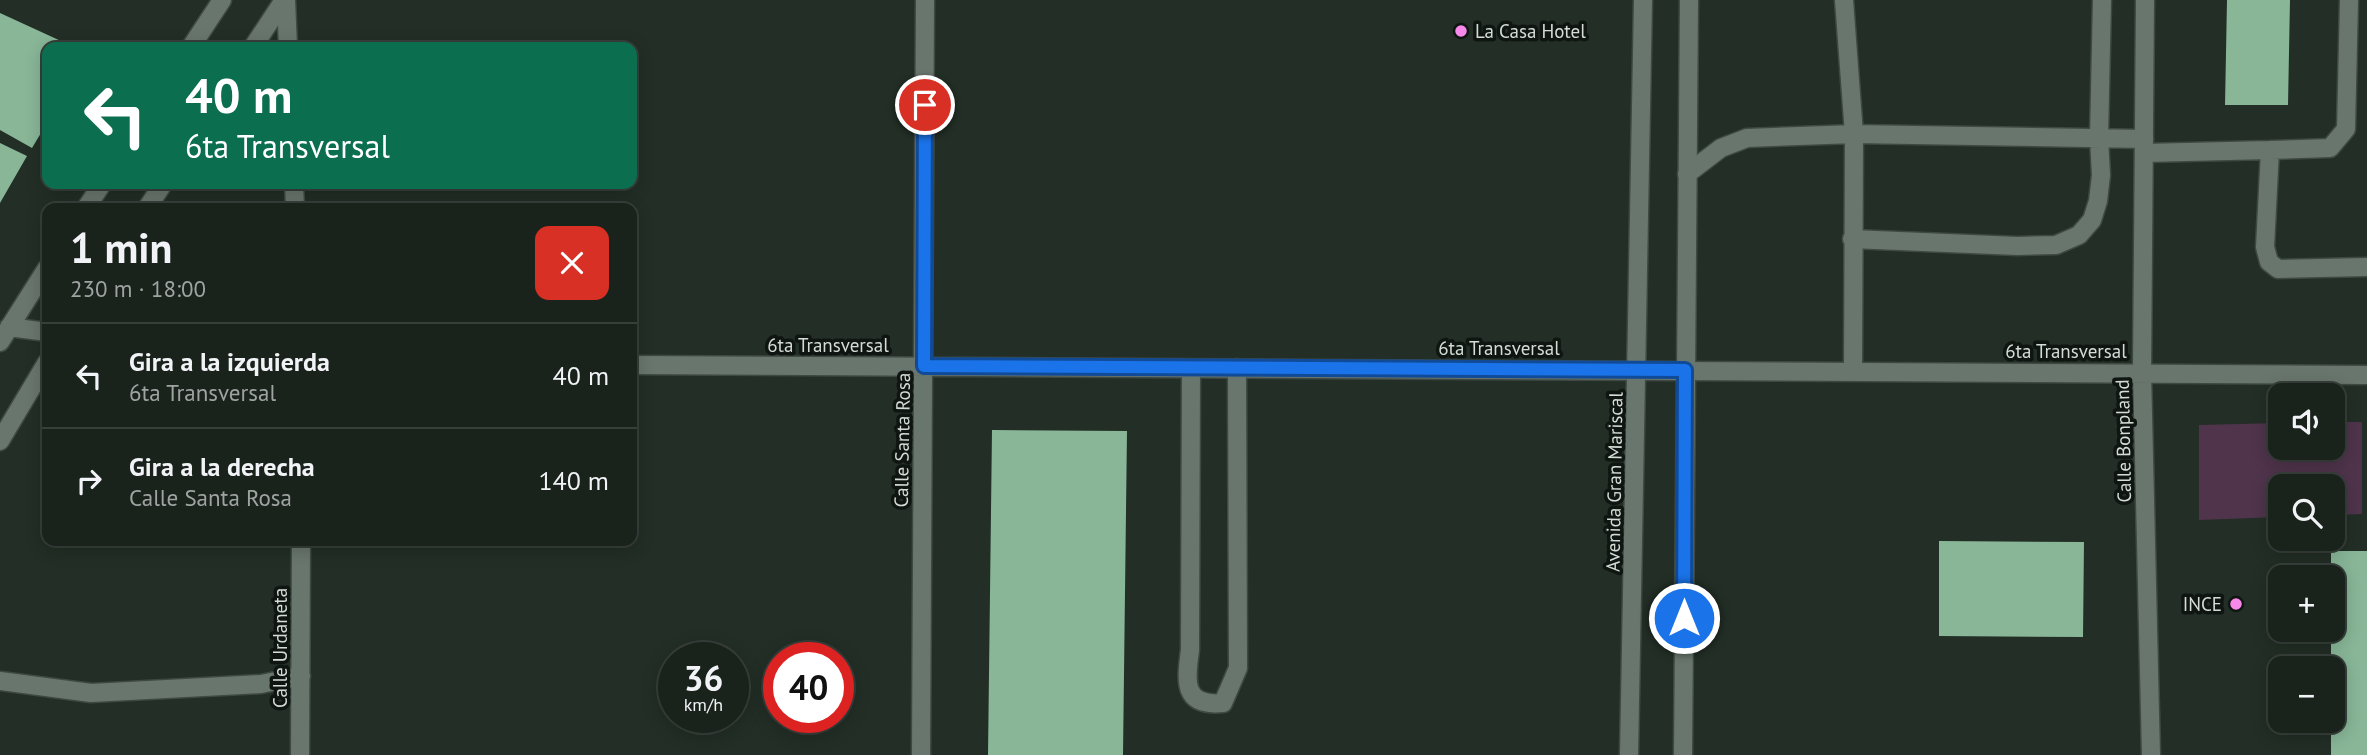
<!DOCTYPE html>
<html lang="es">
<head>
<meta charset="utf-8">
<style>
  :root { --surface:#1a221c; --page:#272f29; --text:#f1f3f6; --muted:#9fa4a3; --line:#383f3b }
  body { margin:0; font-family:"PT Sans",sans-serif; background:var(--page); color:var(--text); height:100vh; display:flex; flex-direction:column; font-size:26px; white-space:nowrap }
  * { box-sizing:border-box; margin:0 }
  p { font-size:23px; color:var(--muted) }
  .icon { flex:none; width:38px; height:38px; fill:none; stroke:currentColor; stroke-width:2; stroke-linecap:round; stroke-linejoin:round }
  .map { position:relative; flex:1; overflow:hidden }
  .panel { position:absolute; left:42px; top:203px; width:595px; height:343px; display:flex; flex-direction:column; background:var(--surface); border-radius:14px; box-shadow:0 4px 18px #0003,0 0 0 2px var(--line) }
  .panel>* { flex:none }
  .banner { position:absolute; left:42px; top:42px; width:595px; height:147px; border-radius:14px; box-shadow:0 4px 18px #0003,0 0 0 2px var(--line); background:#0b6e4f; color:#fff; overflow:hidden }
  .fabs { position:absolute; left:2268px; top:383px; display:grid; gap:14px }
  .fabs a { display:grid; place-items:center; width:77px; height:77px; border-radius:14px; background:var(--surface); box-shadow:0 4px 18px #0003,0 0 0 2px var(--line); font-size:35px }
  .speed { position:absolute; left:658px; top:642px; display:flex; gap:14px; font-size:35px; font-weight:700; text-align:center }
  .speed>* { display:grid; place-content:center; width:91px; height:91px; border-radius:50%; background:var(--surface); box-shadow:0 4px 18px #0003,0 0 0 2px var(--line); line-height:1 }
  .speed small { font-size:18px; font-weight:400 }
  .speed .limit { border:10px solid #d22; background:#fff; color:#111 }
  .pin { position:absolute; display:grid; place-items:center; width:60px; height:60px; color:#fff; margin:-30px; border:4px solid #fff; border-radius:50%; box-shadow:0 2px 7px #0007 }
  .me { position:absolute; width:77px; margin:-38px; rotate:0deg; stroke-linejoin:round; filter:drop-shadow(0 0 5px #0008) }
  .turn { display:flex; align-items:center; gap:24px; height:147px; padding:0 28px; font-size:32px }
  .turn .icon { width:91px; height:91px; stroke-width:2.5 }
  .turn b { display:block; font-size:49px; line-height:60px }
  .round { display:grid; place-items:center; flex:none; width:74px; height:74px; border-radius:14px; background:var(--page) }
  .summary { display:flex; align-items:center; justify-content:space-between; height:119px; padding:0 28px }
  h1 { font-size:42px; font-weight:700; line-height:52px }
  ul { padding:0; list-style:none }
  li { display:flex; align-items:center; gap:21px; height:105px; padding:0 28px; border-top:2px solid var(--line) }
  li div { flex:1 }
  li b { display:block; font-size:26px }
  li em { font-style:normal }
  .map>svg:first-child { display:block }
  .green { fill:#4f344b }
  .building { fill:#88b697 }
  .lines { fill:none; stroke-linecap:round; stroke-linejoin:round }
  .service-casing { stroke:#3f4943; stroke-width:21 }
  .minor-casing { stroke:#3f4943; stroke-width:21 }
  .tertiary-casing { stroke:#3f4943; stroke-width:21 }
  .service { stroke:#69766d; stroke-width:18 }
  .minor { stroke:#69766d; stroke-width:18 }
  .tertiary { stroke:#69766d; stroke-width:18 }
  .route-casing { stroke:#114b97; stroke-width:18 }
  .route { stroke:#1a73e8; stroke-width:12 }
  .poi-dot { fill:#f888ea; stroke:#0f1511; stroke-width:2.5 }
  .labels { text-anchor:middle; stroke-width:7; stroke-linejoin:round; paint-order:stroke }
  .poi-label { font-size:19px; fill:#d4dcd6; stroke:#0f1511; text-anchor:start }
  .street-label { font-size:19px; fill:#d4dcd6; stroke:#0f1511 }
</style>
</head>
<body>
<div class="map">
<svg width="2367" height="755" viewBox="0 0 2367 755">
  <rect width="100%" height="100%" fill="#222e26"/>
  <path class="green" d="M2333,422H2362V514L2333,515V486H2280V517L2199,520V425L2280,423V448H2333Z"/>
  <path class="building" d="M2227,0H2290L2288,105H2225Z
    M0,13L74,47H47V123L32,148L0,130Z
    M0,143L27,156L0,203Z
    M992,430L1127,431L1123,755H988Z
    M1939,541L2084,542L2083,637L1939,636Z
    M2331,551H2367V755H2331Z"/>
  <g class="lines">
    <g class="service-casing">
      <path id="service" d="M1844,0L1854,134L2144,139
        M2270,150L2330,148L2346,129L2349,0
        M2144,153L2270,150L2265,247L2269,262L2278,269L2367,267
        M1687,174L1721,148L1747,138L1854,134L1853,371
        M1852,239L2017,246L2056,245L2079,235L2092,220L2098,201L2101,175L2099,138L2102,0
        M1191,369L1190,650C1186,681 1182,707 1223,703L1238,668L1237,368"/>
    </g>
    <g class="minor-casing">
      <path id="minor" d="M286,0L288,47
        M2145,0L2142,372L2151,755
        M191,47L222,0
        M253,47L284,0
        M294,184L295,208
        M86,208L102,184
        M147,208L163,184
        M9,327L47,332
        M0,342L47,268
        M632,365L2367,375
        M0,441L47,362
        M0,681L91,693L261,684L301,676
        M300,755L301,541
        M921,755L925,0"/>
    </g>
    <g class="tertiary-casing">
      <path id="tertiary" d="M1629,755L1643,0
        M1683,755L1689,0"/>
    </g>
    <use href="#service" class="service"/>
    <use href="#minor" class="minor"/>
    <use href="#tertiary" class="tertiary"/>
  </g>
  <g class="lines">
    <g class="route-casing">
      <path id="route" d="M925,105L924,366L1685,370L1684,618"/>
    </g>
    <use href="#route" class="route"/>
  </g>
  <g class="poi-dot">
    <circle cx="1461" cy="31" r="7"/>
    <circle cx="2236" cy="604" r="7"/>
  </g>
  <g class="labels">
    <g class="poi-label">
      <text x="1475" y="38">La Casa Hotel</text>
      <text x="2222" y="611" text-anchor="end">INCE</text>
    </g>
    <g class="street-label">
      <text x="828" y="352">6ta Transversal</text>
      <text x="1499" y="355">6ta Transversal</text>
      <text x="2066" y="358">6ta Transversal</text>
      <text transform="translate(902 440) rotate(-89)" y="7">Calle Santa Rosa</text>
      <text transform="translate(2123 441) rotate(-91)" y="7">Calle Bonpland</text>
      <text transform="translate(1614 482) rotate(-89)" y="7">Avenida Gran Mariscal</text>
      <text transform="translate(280 648) rotate(-90)" y="7">Calle Urdaneta</text>
    </g>
  </g>
</svg>
<div class="fabs">
<a><svg class="icon" aria-label="sound" viewBox="0 0 24 24"><path d="M4 9h4l5-4v14l-5-4H4zM17 9q2 3 0 6"/></svg></a>
<a><svg class="icon" aria-label="search" viewBox="0 0 24 24"><circle cx="10" cy="10" r="6"/><path d="M15 15l6 6"/></svg></a>
<a>+</a>
<a>−</a>
</div>
<div class="speed"><div>36<small>km/h</small></div><div class="limit">40</div></div>
<div class="pin" style="left:925px;top:105px;background:#d93025"><svg class="icon" aria-label="arrive" viewBox="0 0 24 24"><path d="M6 21V4h12l-3 4 3 4H6"/></svg></div>
<svg class="me" style="left:1684px;top:618px" viewBox="-20 -20 40 40"><circle r="17" fill="#1a73e8" stroke="#fff" stroke-width="3"/><path d="M0-11L8 9 0 5-8 9z" fill="#fff"/></svg>
<div class="banner">
<div class="turn"><svg class="icon" aria-label="left" viewBox="0 0 24 24"><path d="M17 20v-9H6M10 6l-5 5 5 5"/></svg><div><b>40 m</b>6ta Transversal</div></div>
</div>
<section class="panel">
<div class="summary"><div><h1>1 min</h1><p>230 m · 18:00</p></div><a class="round" style="background:#d93025;color:#fff"><svg class="icon" aria-label="close" viewBox="0 0 24 24"><path d="M6 6l12 12M18 6L6 18"/></svg></a></div>
<ul>
<li><svg class="icon" aria-label="left" viewBox="0 0 24 24"><path d="M17 20v-9H6M10 6l-5 5 5 5"/></svg><div><b>Gira a la izquierda</b><p>6ta Transversal</p></div><em>40 m</em></li>
<li><svg class="icon" aria-label="right" viewBox="0 0 24 24"><path d="M7 20v-9h11M14 6l5 5-5 5"/></svg><div><b>Gira a la derecha</b><p>Calle Santa Rosa</p></div><em>140 m</em></li>
</ul>
</section>
</div>
</body>
</html>
